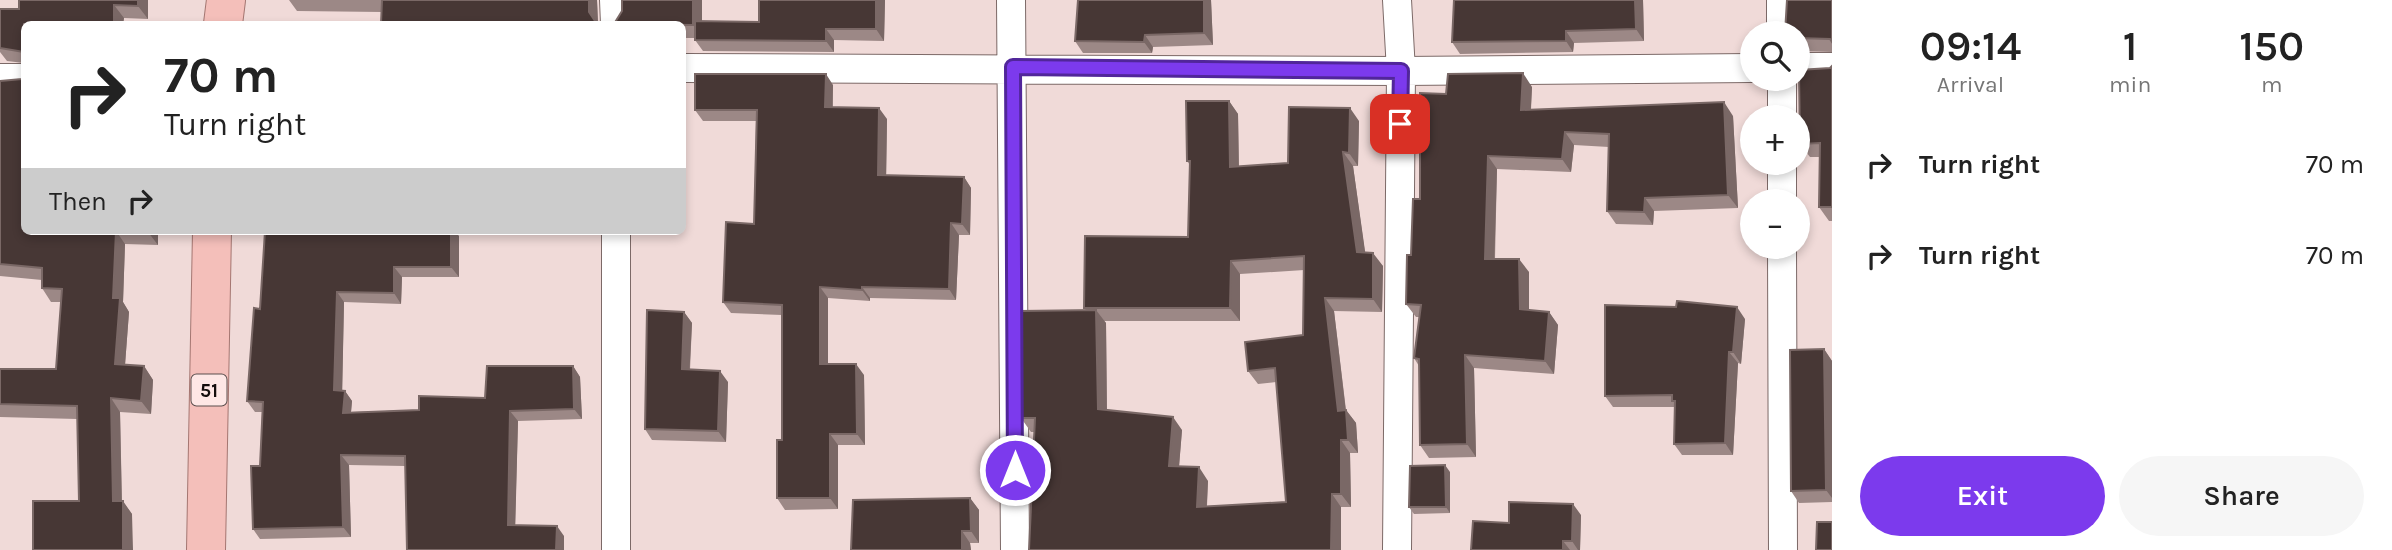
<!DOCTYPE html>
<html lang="en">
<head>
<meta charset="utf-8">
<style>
  :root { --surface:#fff; --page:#f6f6f6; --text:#222; --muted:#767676; --accent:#7c3aed }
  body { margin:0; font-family:Karla,sans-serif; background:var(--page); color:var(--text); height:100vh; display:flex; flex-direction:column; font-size:26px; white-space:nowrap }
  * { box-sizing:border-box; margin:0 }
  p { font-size:23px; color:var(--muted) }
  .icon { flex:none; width:38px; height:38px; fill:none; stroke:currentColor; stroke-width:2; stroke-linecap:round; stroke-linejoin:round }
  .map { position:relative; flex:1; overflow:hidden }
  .drawer { display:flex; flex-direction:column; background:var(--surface); width:560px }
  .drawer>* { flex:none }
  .banner { position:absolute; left:21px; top:21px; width:665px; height:214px; border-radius:10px; box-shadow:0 4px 10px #0003; background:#fff; color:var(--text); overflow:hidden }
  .fabs { position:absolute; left:1740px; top:21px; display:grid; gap:14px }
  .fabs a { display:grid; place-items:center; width:70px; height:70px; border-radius:50%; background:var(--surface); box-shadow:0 4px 10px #0003; font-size:35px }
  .pin { position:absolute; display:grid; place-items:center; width:60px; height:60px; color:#fff; margin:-30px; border-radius:14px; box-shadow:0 4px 10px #0006 }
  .me { position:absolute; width:77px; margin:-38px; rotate:0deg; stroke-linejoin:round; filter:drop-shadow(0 0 5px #0008) }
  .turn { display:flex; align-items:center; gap:24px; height:147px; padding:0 28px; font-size:32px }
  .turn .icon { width:91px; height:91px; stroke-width:2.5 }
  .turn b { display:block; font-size:49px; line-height:60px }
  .then { display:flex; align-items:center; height:66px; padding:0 28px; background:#0003; gap:14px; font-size:26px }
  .eta { display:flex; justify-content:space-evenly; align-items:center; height:119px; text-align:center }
  .eta b { font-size:42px; font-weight:600; line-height:49px }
  .button { display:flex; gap:14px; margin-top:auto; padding:14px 28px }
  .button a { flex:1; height:80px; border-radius:42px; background:var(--accent); color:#fff; font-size:28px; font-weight:600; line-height:80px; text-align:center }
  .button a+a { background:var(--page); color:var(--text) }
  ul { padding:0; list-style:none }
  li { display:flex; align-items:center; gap:21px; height:91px; padding:0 28px }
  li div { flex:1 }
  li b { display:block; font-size:26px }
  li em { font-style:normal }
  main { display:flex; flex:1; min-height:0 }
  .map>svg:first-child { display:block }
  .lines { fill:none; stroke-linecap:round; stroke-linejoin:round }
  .minor-casing { stroke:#7c6967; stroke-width:30 }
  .trunk-casing { stroke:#a47671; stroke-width:40 }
  .minor { stroke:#fff; stroke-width:28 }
  .trunk { stroke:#f4bfba; stroke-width:38 }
  .wall { fill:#9c8886; fill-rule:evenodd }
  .shaded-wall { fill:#7a6866 }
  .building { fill:#473735; stroke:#7a6866; stroke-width:2 }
  .route-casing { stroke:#51269a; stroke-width:18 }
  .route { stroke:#7c3aed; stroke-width:12 }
  .labels { text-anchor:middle; stroke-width:7; stroke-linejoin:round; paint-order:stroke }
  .shield { fill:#fee7e5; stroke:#5a4e4d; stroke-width:2 }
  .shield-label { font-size:19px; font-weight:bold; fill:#140d0c }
</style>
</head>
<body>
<main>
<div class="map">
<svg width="1832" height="550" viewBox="0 0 1832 550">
  <rect width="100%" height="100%" fill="#f0dad8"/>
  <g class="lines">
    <g class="minor-casing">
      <path id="minor" d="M614,0L615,24
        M1011,0L1015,550
        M1781,0V33
        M1797,67H1832
        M682,68L1401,71L1752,68
        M0,78H24
        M1782,79V117
        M1782,163V201
        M1782,247L1783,550
        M616,550V231
        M1397,550L1401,71L1397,0"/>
    </g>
    <g class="trunk-casing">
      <path id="trunk" d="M223,24L226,0
        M206,550L212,231"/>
    </g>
    <use href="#minor" class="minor"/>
    <use href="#trunk" class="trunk"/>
  </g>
  <path class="wall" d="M148,0V19L124,18L123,24H24V63L7,61L0,52V9H19Z
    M289,0H597L598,24H381L382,12L297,11Z
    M702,0V22H759V0H885L884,41L834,40V52L703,51L695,40V38H682V24L622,11Z
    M1211,0L1213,45L1153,47L1152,53H1083L1075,41Z
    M1454,0H1643L1644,41L1574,43L1573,52L1460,54L1452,42Z
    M1832,0V52L1797,51V33Z
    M1832,66V221H1829L1819,207L1820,157H1810L1800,144L1830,68Z
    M22,79L158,231V245L125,244L123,302L129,312L125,365L144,366L153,380L151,414L120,412L122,501L132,514L79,501L77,419L0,417V369H56L61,302H51L42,288V280L0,276V81Z
    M833,85V107L887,119L886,175L964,177L971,188L970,235H959L956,300L870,298V301L828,298V364L864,375L865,445H838V509L785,510L777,498L782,440V315L731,313L723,302L754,224L756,121H703L695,110Z
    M1532,87L1531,110L1733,116L1738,208L1654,211L1653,225L1616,224L1607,211L1609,147L1574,145L1571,172L1497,169L1495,259L1529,272V310L1549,312L1558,325L1554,374L1474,368L1476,457L1429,458L1420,445L1419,366L1414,358L1419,317H1416L1406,304L1411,255L1420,199L1446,94Z
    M1229,101L1238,114L1239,166L1288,163L1359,121L1358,166H1353L1365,253L1383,266L1382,312L1334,311L1346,410L1356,423L1358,453H1350L1351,507H1341L1029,550L1035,432H1031L1021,418L1086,310L1084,308L1188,237L1190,165L1187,161ZM1304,270L1303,335L1248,371L1258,384L1276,382L1286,502L1207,506L1208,481L1179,466L1182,430L1107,410L1106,323L1104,321H1240V274Z
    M459,236V277H402L401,304L344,302L342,391H345L352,401L351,412L419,410L485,398L573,366L580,377L582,419L518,421L515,525L564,536L407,550L405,466L349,465L351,537L260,539L253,529L260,466L262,412H255L247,401L260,309Z
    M684,312L692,323L690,370L728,382L726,442L652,440L645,429Z
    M1745,319L1741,364L1738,363L1733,455H1682L1674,444L1675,407H1613L1605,396Z
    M1824,349L1832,361V502L1799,503L1791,491Z
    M1450,472V513L1414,514L1409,507Z
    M970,498L979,510V543H970L971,550H851Z
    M1581,515L1580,550H1471L1509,523Z"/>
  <path class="shaded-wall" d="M138,0H148V19L138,6Z
    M589,0H597L598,24H597L589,12Z
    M693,0H702V38L693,25Z
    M876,0H885L884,41L876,29Z
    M1204,0H1211L1213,45L1204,33Z
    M1635,0H1643L1644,41L1636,29Z
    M114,5L124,18L123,24H114Z
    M826,29L834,40V52L826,41Z
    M1566,31L1574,43L1573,52L1566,41Z
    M1145,35L1153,47L1152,53L1144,42Z
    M1523,73L1532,87L1530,123L1521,110Z
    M826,74L833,85L832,118L825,107Z
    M1229,101L1238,114L1239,180L1230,167Z
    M1724,102L1733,116L1738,208L1728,195Z
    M879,108L887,119L886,186L878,175Z
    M1350,108L1359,121L1358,166L1349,153Z
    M1565,132L1574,145L1571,172L1562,159Z
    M1343,152L1353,166L1367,265L1357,252Z
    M1488,156L1497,169L1494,272L1485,259Z
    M964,177L971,188L970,235L962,224Z
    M1645,198L1654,211L1653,225L1644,212Z
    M951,223L959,235L956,300L949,289Z
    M116,231L125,244L123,302L129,312L124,378L115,364L113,298Z
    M148,231H158V245L148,232Z
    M451,231H455L459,236V277L451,267Z
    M1373,253L1383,266L1382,312L1373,299Z
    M1519,259L1529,272V323L1520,309Z
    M1231,261L1240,274V321L1230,308Z
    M394,267L402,277L401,304L394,293Z
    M820,287L828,298V375L820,364Z
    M862,287L870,298V301L862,290Z
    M337,292L344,302L342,401L334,390Z
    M1325,298L1334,311L1347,421L1346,410L1356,423L1358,453L1348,440L1338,411Z
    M1737,307L1745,319L1741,364L1733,352Z
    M1096,310L1106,323L1107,423L1098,409Z
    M684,312L692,323L689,380L682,369Z
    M1549,312L1558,325L1554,374L1545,361Z
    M1824,349L1832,361V498L1826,490Z
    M1729,352L1738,363L1733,455L1725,443Z
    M1465,355L1474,368L1476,457L1467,444Z
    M856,364L864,375L865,445L857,434Z
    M144,366L153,380L151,414L141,401Z
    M573,366L580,377L582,419L574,409Z
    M720,371L728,382L726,442L718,431Z
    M345,391L352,401L350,423L343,413Z
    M111,398L120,412L122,514L113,501Z
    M510,411L518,421L515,536L508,525Z
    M1173,417L1182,430L1178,479L1169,466Z
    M830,434L838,445V509L830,498Z
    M1341,440L1350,453L1351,507L1341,494Z
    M341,455L349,465L351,537L343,527Z
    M1445,465L1450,472V513L1446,507Z
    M1199,467L1208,481L1206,520L1197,507Z
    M1332,494L1341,507V550H1331Z
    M970,498L979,510V543L971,531Z
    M123,501L132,514L133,550H123Z
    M1573,504L1581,515L1580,550H1578L1572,541Z
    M557,526L564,536V550H556Z
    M962,531L970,543L971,550H962Z
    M1563,541L1570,550H1563Z"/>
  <path class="building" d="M19,0H138V6L114,5V24H24V52L0,48V9H19Z
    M382,0H589V12L597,24H381Z
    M622,0H693V25L614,24L622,11Z
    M759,0H876V29H826V41L695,40V21L759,22Z
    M1078,0H1204V33L1145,35L1144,42L1075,41Z
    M1454,0H1635L1636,29L1566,31V41L1452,42Z
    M1787,0H1832V42L1830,39L1797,38V33H1785Z
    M1832,66V207H1819L1820,143L1800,144L1799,70L1830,68Z
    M1523,73L1521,110L1724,102L1728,195L1645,198L1644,212L1607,211L1609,134L1565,132L1562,159L1488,156L1485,259H1519L1520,309L1549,312L1545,361L1465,355L1467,444L1420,445L1419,359L1414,358L1421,305L1406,304L1407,255H1411L1413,199H1420V93L1446,94L1448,74Z
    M695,74H826L825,107L879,108L878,175L964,177L962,224L951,223L949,289L862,287V290L820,287V364H856L857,434H830V498H777V440H782V305L723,302L726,222L754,224L757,110H695Z
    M24,77V231H148V232L116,231L113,298H120L115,364L144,366L141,401L111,398L113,501H123V550H33V501H79L77,406L0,404V369H56L62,289L42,288V268L0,264V81L22,79Z
    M1186,101H1229L1230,167L1288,163L1289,107L1350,108L1349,153L1343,152L1357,252L1373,253V299L1325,298L1338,411L1346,410L1348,440H1341V494H1332L1331,550H1029L1035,418H1021V311L1096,310L1098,409L1173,417L1169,466L1199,467L1197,507L1286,502L1275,368L1248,371L1245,342L1303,335L1304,256L1231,261L1230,308H1084L1085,236L1188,237L1190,161H1187Z
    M265,231H451V267H394V293L337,292L334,390L345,391L343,413L419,410V396L485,398L487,366H573L574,409L510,411L508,525L557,526L556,550H407L405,456L341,455L343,527L253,529L251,466H260L263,402L247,401L254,308L260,309Z
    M1677,301L1737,307L1733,352H1729L1725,443L1674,444L1675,401H1672V395L1605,396V305L1676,307Z
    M647,310L684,312L682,369L720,371L718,431L645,429Z
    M1824,349L1826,490L1791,491L1790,350Z
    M1445,465L1446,507H1409L1410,466Z
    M970,498L971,531H962V550H851L853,500Z
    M1509,502L1573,504L1572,541H1563V550H1471L1473,521L1509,523Z
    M1817,522H1832V550H1816Z"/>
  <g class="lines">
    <g class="route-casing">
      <path id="route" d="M1015,470L1013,67L1401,71L1400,124"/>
    </g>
    <use href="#route" class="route"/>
  </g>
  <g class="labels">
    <rect class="shield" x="191.5" y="374.5" width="35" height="31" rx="5"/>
    <g class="shield-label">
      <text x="209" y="397">51</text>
    </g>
  </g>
</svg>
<div class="fabs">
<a><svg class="icon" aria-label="search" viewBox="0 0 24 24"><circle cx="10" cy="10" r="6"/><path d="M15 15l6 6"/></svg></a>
<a>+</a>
<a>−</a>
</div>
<div class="pin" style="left:1400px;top:124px;background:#d93025"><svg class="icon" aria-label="arrive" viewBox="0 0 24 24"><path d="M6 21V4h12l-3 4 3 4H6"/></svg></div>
<svg class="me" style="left:1015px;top:470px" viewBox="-20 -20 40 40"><circle r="17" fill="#7c3aed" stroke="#fff" stroke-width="3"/><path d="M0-11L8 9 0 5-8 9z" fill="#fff"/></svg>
<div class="banner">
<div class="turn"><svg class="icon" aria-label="right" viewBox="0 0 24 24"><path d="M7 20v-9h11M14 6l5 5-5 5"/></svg><div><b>70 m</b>Turn right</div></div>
<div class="then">Then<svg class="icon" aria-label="right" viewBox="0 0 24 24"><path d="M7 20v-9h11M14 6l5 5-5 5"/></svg></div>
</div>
</div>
<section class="drawer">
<div class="eta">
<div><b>09:14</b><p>Arrival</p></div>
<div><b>1</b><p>min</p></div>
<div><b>150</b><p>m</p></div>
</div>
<ul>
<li><svg class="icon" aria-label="right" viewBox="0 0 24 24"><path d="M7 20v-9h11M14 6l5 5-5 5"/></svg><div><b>Turn right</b></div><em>70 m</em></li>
<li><svg class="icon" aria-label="right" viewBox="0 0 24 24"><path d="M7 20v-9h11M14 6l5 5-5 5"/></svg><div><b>Turn right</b></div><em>70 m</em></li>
</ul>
<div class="button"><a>Exit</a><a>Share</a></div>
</section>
</main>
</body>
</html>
